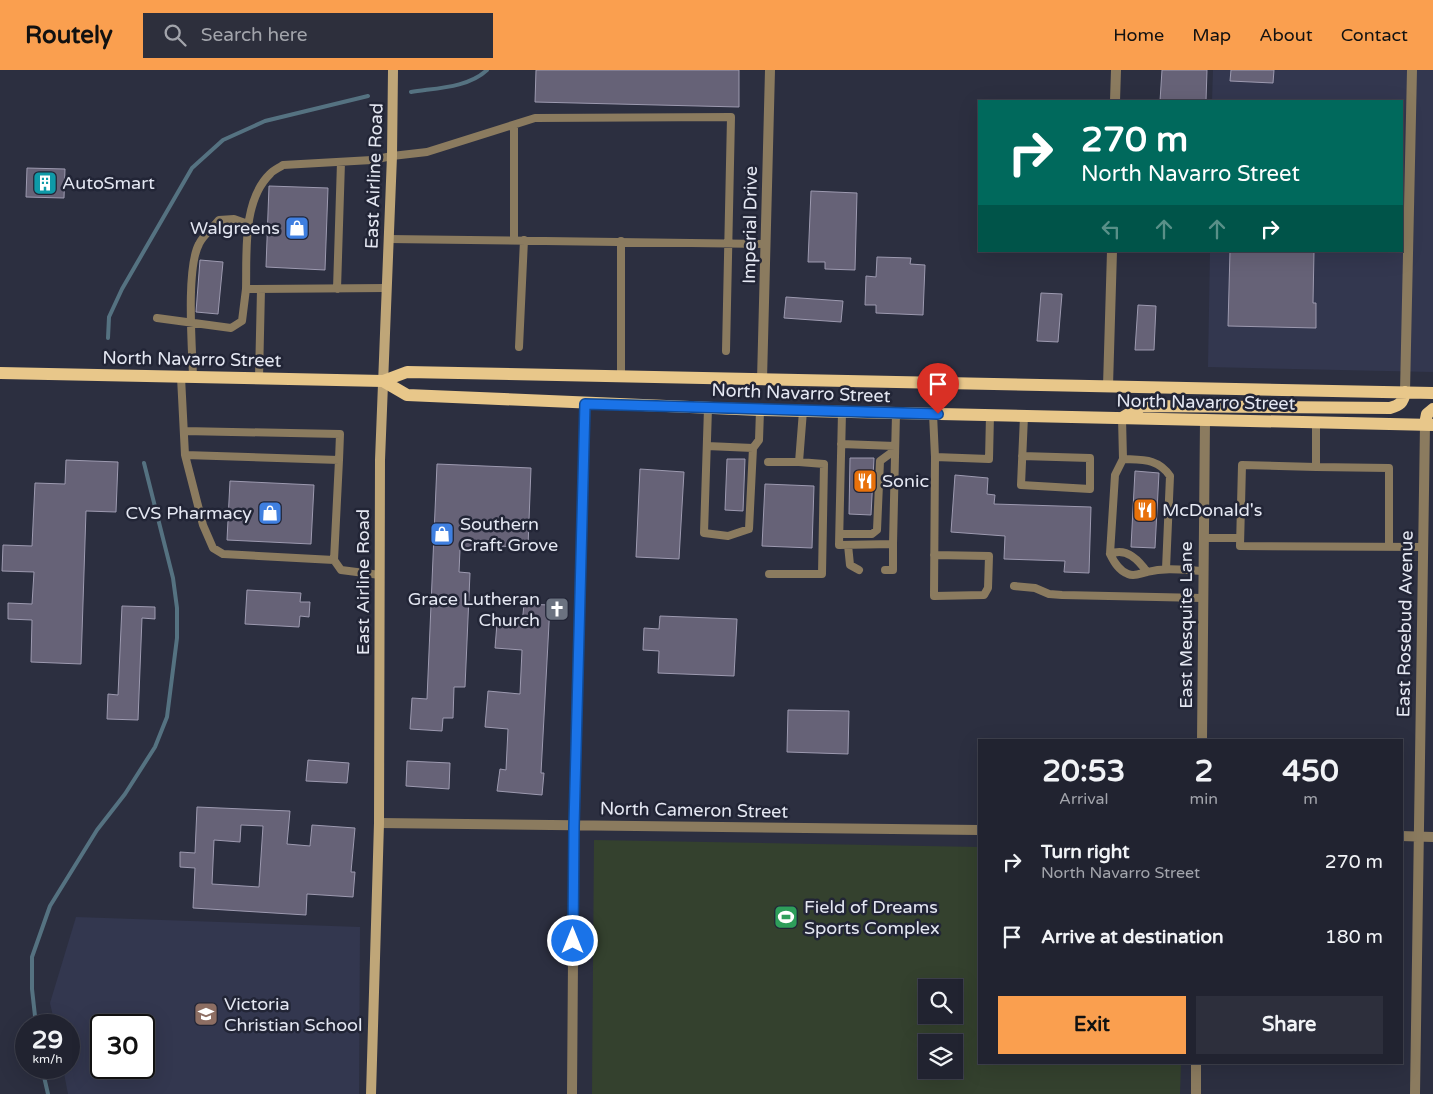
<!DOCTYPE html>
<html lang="en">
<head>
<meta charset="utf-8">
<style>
  :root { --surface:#212330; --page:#2d2f3c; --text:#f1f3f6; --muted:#a2a4ab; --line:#3e404c; --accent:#fa9f4f }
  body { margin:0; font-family:"Varela Round",sans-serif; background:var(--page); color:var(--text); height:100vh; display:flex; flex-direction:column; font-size:19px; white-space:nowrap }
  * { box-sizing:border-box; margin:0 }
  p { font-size:16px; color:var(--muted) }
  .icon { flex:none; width:28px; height:28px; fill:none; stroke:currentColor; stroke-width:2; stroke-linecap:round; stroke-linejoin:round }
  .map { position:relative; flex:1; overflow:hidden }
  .details { position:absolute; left:978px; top:669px; width:425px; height:325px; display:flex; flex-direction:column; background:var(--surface); border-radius:0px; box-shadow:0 5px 20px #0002,0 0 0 1px var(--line) }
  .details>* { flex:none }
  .hud { position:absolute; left:978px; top:30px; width:425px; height:152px; border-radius:0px; box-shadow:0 5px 20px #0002,0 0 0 1px var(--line); background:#00695c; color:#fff; overflow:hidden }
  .controls { position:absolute; left:918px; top:909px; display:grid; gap:10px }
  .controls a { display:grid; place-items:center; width:45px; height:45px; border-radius:0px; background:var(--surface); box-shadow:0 5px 20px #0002,0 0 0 1px var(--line); font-size:25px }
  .speed { position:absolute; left:15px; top:944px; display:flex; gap:10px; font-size:25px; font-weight:700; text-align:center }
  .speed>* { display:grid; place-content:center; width:65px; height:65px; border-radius:50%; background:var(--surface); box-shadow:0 5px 20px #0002,0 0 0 1px var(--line); line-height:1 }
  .speed small { font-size:12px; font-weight:400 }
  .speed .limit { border:2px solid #111; border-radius:8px; background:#fff; color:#111 }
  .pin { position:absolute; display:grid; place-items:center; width:42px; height:42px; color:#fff; margin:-51px -21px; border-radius:50% 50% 50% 0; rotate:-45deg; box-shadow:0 0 5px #0007 }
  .pin .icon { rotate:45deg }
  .me { position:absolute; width:55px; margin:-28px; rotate:0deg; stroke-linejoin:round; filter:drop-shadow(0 0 4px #0008) }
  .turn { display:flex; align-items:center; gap:18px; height:105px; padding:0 20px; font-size:22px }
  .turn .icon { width:65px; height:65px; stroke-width:2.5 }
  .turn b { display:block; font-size:35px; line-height:42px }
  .lanes { display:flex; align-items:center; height:48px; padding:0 20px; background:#0003; justify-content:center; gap:25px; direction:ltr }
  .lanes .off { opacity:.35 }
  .eta { display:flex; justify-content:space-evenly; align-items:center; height:85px; text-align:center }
  .eta b { font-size:30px; font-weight:700; line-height:35px }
  .cta { display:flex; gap:10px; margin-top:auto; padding:10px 20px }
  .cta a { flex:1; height:58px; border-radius:0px; background:var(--accent); color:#111; font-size:20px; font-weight:700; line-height:58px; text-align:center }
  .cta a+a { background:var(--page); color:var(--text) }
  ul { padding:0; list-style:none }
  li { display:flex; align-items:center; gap:15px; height:75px; padding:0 20px }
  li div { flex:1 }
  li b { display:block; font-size:19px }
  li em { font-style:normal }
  header { display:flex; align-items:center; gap:30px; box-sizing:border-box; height:70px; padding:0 25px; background:var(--accent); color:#111 }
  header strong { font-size:24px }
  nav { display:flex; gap:28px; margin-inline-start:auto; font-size:18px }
  .search { width:350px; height:45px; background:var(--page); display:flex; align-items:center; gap:12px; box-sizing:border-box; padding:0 18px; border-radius:0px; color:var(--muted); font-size:19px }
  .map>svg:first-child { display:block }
  .built { fill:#33374f; fill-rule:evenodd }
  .green { fill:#34412e; fill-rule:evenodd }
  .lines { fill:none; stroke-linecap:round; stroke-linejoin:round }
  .stream { stroke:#557281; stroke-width:4 }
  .building { fill:#666277; stroke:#9d9ab0; fill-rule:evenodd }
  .lane { stroke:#8b7b5f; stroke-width:8 }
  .street { stroke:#8b7b5f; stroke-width:10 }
  .secondary { stroke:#bfa678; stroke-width:10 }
  .primary { stroke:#e8c78a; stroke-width:12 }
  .route-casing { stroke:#114b97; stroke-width:12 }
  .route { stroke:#1a73e8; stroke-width:9 }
  .labels { text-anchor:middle; stroke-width:5; stroke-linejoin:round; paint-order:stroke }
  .street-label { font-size:18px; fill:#e4e7f2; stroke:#222536 }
  .poi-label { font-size:18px; fill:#e4e7f2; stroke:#222536; text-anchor:start }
</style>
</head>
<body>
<header>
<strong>Routely</strong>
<div class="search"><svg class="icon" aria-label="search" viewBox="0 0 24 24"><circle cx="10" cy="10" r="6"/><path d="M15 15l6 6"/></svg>Search here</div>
<nav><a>Home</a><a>Map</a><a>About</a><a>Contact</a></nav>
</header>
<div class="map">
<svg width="1433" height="1024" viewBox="0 0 1433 1024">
  <rect width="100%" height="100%" fill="#2c2f40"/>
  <path class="built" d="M1213,0H1433V302L1208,297L1210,181H1401V31H1212Z
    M76,847L360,857L359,1024H68L63,998H69V955H55L50,933ZM101,955H144V998H101Z"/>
  <path class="green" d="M594,770L979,777V992L1181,993L1180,1024H592ZM926,918H954V945H926ZM926,972H954V1000H926Z"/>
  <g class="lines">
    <path class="stream" d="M411,22C435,18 468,18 487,0
      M108,268L109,247L122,219L192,98L223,70L265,51L368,26
      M36,955L32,919V887L50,836L97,760L125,724L155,677L167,647L177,568V538L173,508L144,393
      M42,998L48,1024"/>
  </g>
  <path class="building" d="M536,0H739V37L535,32Z
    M1162,0H1207L1206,31H1160Z
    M1231,0H1274L1273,13L1230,11Z
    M27,98L65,99L64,128L26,127Z
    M269,116L328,118L325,200L266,197Z
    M811,121L857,123L855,200L825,199V192H808Z
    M1230,181H1314L1313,233H1316V258L1228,256Z
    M877,187L911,188L910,194L925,195L923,245L876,243V235H865L866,206L876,207Z
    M200,190L223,192L218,244L196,242Z
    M1041,223L1062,224L1058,272L1037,271Z
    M786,227L843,231L841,252L784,248Z
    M1138,235L1156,236L1154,280H1135Z
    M850,388H874L871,445L849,444Z
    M727,389H745L743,441L725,440Z
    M66,390L118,392L116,442L86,441L81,594L31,592L32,550L8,549V533L32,534L34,502L2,501L3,475L32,476L35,413L65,414Z
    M437,394L531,398L528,477L494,476V481L460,480L459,502L470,503L465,617H454L453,648H443L442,661L410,659L412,628L427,629Z
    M640,399L684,402L679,489L636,487Z
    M1135,401L1159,403L1155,478L1131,477Z
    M955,405L988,408L987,424L995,425L994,434L1091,437L1089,503L1064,502L1065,491L1004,489L1005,466L951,462Z
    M230,411L314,415L311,474L227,470Z
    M765,414L814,416L812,478L762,476Z
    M247,520L301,523L300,532H310L309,547L300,546L299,557L245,554Z
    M524,534L550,535L541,703H544L542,725L497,721L500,699L506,700L508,659L485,657L488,621L520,624L522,580L495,578L497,553L522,554Z
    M122,536L155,537V549L142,548L138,650L107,649L108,624L118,625Z
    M660,546L737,549L734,606L658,603L659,581L643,580L644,558L659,559Z
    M788,640L849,641L848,684L787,682Z
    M308,690L349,693L347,713L306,711Z
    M407,691L450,693L449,719L406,716Z
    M197,737L290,741L287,774L310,776L312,755L355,758L351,802H355L353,827L307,824L306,845L193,838L195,798L180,797V782L195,783ZM241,755L263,756L259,817L212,814L214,770L240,772Z"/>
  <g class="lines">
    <path class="lane" d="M514,55V170
      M388,169L765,174
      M246,219C247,184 242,131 270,104C273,100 279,98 283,95L372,90L392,86L427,82L535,48L731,47L726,281
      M337,219L341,92
      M157,248L231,258L242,251L246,219L386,218
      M519,277L524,170
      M193,306C192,276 186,198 199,174C203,165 213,158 219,150L234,149L248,154
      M621,306V171
      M181,307L185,385L339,390L334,490L341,500L380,505
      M259,308L261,219
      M842,342L839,475L893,474L896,343
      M933,344L935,387L989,389L990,345
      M1122,348L1123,389L1115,405L1110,484C1114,492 1119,501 1128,504C1135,507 1141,503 1147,502C1166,497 1184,500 1203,501
      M1316,352V397L1242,395L1240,476L1423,477
      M184,361L340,364L339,390
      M841,374L895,376
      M707,376L753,378L749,459L728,466L704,463L708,338
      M753,378L759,370L760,340
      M185,385L203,455L213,478L223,484L334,490
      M1022,386L1090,388V419L1021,415L1024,346
      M1123,389C1142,390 1158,388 1170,406L1166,499
      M768,392H799L803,341
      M1316,397L1389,398V477
      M840,464H872L877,460L880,391L895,380
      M1203,468H1240
      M848,475L850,495L859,500
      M1110,484C1126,477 1138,489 1147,502
      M934,485L989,486L988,518L984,525L934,526L935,387
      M885,500H893V474
      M769,504H822L824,394L799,392
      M1014,516L1035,518L1049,524L1062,525L1203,528"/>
    <path class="street" d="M1115,31L1116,0
      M762,310L770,0
      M1108,316L1112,181
      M1405,322L1412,0
      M1202,670L1205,350
      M379,753L979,760
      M1401,766L1433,767
      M572,1024L574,756L585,334
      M1196,1024V992
      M1415,1024L1425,354"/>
    <path class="secondary" d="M371,1024L379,753L380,390L392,86L393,0"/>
    <path class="primary" d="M0,303L383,311L407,302L1433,323
      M383,311L407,325L760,340L1433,355
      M1122,348L1142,336L1390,338C1400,335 1403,333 1405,322
      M1425,354L1427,344L1433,339"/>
  </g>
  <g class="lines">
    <g class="route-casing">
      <path id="route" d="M573,871L574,756L585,334L938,344"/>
    </g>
    <use href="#route" class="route"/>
  </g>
  <defs>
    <g id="building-square" transform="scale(1.25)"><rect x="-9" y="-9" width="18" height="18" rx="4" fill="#0f9aa8" stroke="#222536"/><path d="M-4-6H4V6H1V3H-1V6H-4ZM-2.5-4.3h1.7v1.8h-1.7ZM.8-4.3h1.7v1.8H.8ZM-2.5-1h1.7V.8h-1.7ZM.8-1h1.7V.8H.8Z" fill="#fff"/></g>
    <g id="shop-square" transform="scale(1.25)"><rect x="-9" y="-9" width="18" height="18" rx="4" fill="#3f7fe0" stroke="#222536"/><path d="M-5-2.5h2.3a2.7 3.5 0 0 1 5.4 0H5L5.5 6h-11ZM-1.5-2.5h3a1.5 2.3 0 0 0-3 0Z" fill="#fff"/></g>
    <g id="restaurant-square" transform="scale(1.25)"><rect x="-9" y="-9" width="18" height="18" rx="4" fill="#e8710a" stroke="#222536"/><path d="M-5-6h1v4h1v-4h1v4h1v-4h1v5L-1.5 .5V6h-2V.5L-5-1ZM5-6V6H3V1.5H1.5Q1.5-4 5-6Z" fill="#fff"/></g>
    <g id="church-square" transform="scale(1.25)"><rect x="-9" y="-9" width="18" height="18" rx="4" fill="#6b7280" stroke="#222536"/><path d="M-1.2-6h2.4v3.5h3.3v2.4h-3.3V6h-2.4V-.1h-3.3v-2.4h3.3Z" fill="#fff"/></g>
    <g id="stadium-square" transform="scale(1.25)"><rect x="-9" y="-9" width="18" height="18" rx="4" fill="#2e9e5b" stroke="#222536"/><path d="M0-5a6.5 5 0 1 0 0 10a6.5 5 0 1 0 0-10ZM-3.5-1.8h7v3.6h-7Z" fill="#fff"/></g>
    <g id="school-square" transform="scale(1.25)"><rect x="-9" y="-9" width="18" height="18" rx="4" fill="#8d6e63" stroke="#222536"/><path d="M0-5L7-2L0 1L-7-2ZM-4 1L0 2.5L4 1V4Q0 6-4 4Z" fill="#fff"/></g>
  </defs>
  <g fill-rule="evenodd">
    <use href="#building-square" x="45" y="113"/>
    <use href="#shop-square" x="297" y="158"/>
    <use href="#restaurant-square" x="865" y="411"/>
    <use href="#restaurant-square" x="1145" y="440"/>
    <use href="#shop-square" x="270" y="443"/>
    <use href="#shop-square" x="442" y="464"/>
    <use href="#church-square" x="557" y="539"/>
    <use href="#stadium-square" x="786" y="847"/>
    <use href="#school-square" x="206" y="944"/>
  </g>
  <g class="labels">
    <g class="street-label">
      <text transform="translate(374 106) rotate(-88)" y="6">East Airline Road</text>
      <text transform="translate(750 155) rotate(-89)" y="6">Imperial Drive</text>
      <text transform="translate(192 289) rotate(1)" y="6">North Navarro Street</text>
      <text transform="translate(801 323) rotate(2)" y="6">North Navarro Street</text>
      <text transform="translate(1206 332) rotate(1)" y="6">North Navarro Street</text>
      <text transform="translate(363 512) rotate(-90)" y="6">East Airline Road</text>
      <text transform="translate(1405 554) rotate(-89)" y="6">East Rosebud Avenue</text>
      <text transform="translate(1186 555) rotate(-90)" y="6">East Mesquite Lane</text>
      <text transform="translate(694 740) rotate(1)" y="6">North Cameron Street</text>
    </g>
    <g class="poi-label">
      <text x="62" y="119">AutoSmart</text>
      <text x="280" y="164" text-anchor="end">Walgreens</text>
      <text x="882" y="417">Sonic</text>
      <text x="1162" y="446">McDonald's</text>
      <text x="252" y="449" text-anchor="end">CVS Pharmacy</text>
      <text x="460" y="460">Southern<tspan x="460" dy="21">Craft Grove</tspan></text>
      <text x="540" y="535" text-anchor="end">Grace Lutheran<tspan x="540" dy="21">Church</tspan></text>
      <text x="804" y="843">Field of Dreams<tspan x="804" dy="21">Sports Complex</tspan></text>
      <text x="224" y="940">Victoria<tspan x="224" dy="21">Christian School</tspan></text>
    </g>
  </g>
</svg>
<div class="controls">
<a><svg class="icon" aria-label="search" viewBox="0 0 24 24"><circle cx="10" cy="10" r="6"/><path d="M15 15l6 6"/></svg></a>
<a><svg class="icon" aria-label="layers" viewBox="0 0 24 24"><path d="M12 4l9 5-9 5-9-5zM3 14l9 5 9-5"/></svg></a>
</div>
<div class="speed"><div>29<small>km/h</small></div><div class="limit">30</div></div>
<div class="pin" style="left:938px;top:344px;background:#d93025"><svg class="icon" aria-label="arrive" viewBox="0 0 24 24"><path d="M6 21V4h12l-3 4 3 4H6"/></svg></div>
<svg class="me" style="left:573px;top:871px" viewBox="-20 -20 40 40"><circle r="17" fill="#1a73e8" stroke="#fff" stroke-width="3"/><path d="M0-11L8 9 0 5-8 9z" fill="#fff"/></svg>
<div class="hud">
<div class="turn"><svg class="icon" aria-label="right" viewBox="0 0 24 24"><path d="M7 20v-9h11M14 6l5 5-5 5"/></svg><div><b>270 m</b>North Navarro Street</div></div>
<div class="lanes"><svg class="icon off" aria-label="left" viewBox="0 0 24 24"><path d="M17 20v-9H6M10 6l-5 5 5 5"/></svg><svg class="icon off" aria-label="ahead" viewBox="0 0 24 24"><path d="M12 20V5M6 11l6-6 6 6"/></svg><svg class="icon off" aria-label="ahead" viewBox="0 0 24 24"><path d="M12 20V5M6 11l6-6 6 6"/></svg><svg class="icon" aria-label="right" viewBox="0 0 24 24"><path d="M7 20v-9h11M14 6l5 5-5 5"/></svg></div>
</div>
<section class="details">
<div class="eta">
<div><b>20:53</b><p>Arrival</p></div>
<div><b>2</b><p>min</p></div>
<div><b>450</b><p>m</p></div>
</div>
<ul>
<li><svg class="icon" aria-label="right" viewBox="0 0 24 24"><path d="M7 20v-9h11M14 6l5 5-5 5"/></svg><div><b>Turn right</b><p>North Navarro Street</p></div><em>270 m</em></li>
<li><svg class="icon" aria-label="arrive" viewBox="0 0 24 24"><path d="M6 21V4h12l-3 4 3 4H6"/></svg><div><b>Arrive at destination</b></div><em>180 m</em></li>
</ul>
<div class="cta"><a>Exit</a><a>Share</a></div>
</section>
</div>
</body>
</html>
